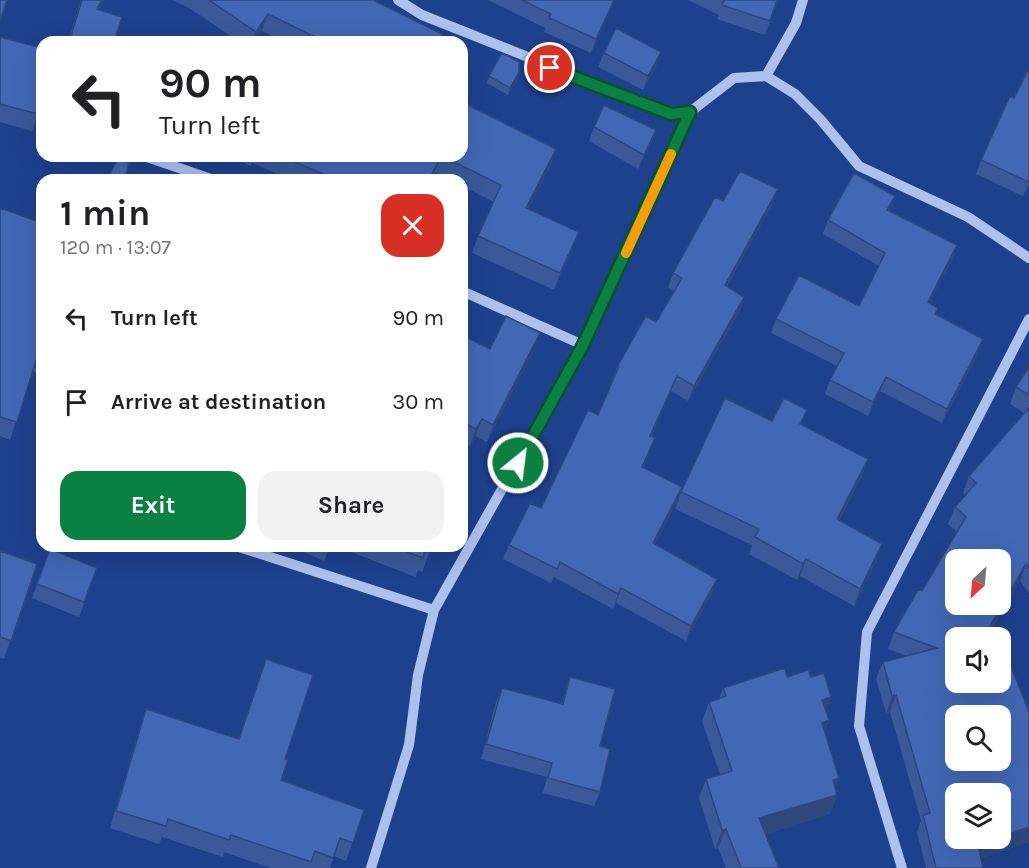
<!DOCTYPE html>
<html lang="en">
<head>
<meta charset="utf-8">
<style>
  :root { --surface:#fff; --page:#f2f2f2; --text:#202124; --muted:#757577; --accent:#0b8043 }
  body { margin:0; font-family:Karla,sans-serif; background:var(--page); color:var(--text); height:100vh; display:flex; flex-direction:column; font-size:22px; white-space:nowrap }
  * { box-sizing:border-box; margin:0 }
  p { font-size:20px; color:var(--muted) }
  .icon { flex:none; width:33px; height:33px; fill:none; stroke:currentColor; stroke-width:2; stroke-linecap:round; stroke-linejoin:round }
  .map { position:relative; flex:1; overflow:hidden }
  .details { position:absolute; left:36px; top:174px; width:432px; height:378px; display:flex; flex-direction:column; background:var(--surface); border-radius:18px; box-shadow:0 6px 24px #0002 }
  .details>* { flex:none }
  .banner { position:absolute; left:36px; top:36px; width:432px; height:126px; border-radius:18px; box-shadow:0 6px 24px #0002; background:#fff; color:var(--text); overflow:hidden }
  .needle { width:39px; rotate:206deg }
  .buttons { position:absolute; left:945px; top:549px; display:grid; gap:12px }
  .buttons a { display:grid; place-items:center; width:66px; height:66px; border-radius:12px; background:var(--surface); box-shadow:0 6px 24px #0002; font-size:30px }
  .pin { position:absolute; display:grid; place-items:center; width:51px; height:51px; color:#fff; margin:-26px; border:3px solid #fff; border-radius:50%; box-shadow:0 2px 6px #0007 }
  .me { position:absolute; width:66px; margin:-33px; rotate:29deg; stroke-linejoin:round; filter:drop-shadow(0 0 4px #0008) }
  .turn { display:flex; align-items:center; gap:21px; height:126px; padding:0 24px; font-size:27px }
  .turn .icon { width:78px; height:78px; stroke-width:2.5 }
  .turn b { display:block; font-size:42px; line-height:51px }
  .round { display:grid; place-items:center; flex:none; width:63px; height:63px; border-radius:18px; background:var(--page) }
  .overview { display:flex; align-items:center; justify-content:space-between; height:102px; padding:0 24px }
  h1 { font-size:36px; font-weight:700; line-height:45px }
  .primary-button { display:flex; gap:12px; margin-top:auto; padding:12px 24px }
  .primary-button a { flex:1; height:69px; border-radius:18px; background:var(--accent); color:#fff; font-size:24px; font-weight:700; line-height:69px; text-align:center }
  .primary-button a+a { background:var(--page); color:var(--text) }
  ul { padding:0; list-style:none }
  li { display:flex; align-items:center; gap:18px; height:84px; padding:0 24px }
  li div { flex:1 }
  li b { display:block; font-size:22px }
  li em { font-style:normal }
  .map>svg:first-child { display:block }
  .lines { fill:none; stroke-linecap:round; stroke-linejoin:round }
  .minor { stroke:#acc1ed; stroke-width:10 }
  .wall { fill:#39599b }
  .shaded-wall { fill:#2e487e }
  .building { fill:#4267b4; stroke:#2e487e; stroke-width:1.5; fill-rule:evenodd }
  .route-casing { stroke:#07532c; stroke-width:15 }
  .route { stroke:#0b8043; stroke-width:10 }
  .slow { stroke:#f59e0b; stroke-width:10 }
</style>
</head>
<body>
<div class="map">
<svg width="1029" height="868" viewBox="0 0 1029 868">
  <rect width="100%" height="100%" fill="#1e418e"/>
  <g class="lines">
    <path class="minor" d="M398,0L422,15L671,114L690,112L734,78L766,76L795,94L821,120L859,166L968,217L1029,258
      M766,76L796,23L803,0
      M144,156L214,180
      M462,291L583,345
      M236,546L434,610
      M371,868L409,745L418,675L434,610L583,345L690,112
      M902,868L859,726L867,632L1029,319"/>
  </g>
  <path class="wall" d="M81,0H104L99,9L114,42H68Z
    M172,0H373L442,34L439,42H284L262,31L255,42H239L191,9Z
    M488,0H615L591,53L544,32L545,28Z
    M688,0H777L765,35L717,19L719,15Z
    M0,37L38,114L32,131L0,122Z
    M661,52L656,66L643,90L598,67L604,53Z
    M519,72L517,79L508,95L487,83L489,76Z
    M1010,96L1029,184L1023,196L976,174L981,160Z
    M594,127L656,130L650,145L638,169L589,141Z
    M556,149L550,166L528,209L572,249L554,290L472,253L478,236L494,202L462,186V180H450L435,172L431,180H292L252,163L250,166L231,156H462Z
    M723,201L772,204L727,286L744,297L739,312L688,401L671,391L651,437L649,453L643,468L677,502L655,544L717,579L712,593L686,641L616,603L613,609L554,577L551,583L503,559L509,545L541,508L598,415L613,381L612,380L618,365L656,322L674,291L668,288L673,273Z
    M0,208L42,223V375L32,371L10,440L0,436Z
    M890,211L957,245L952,259L929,303L936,314L978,353L942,423L880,391L868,416L825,394L830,380L837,366L771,333L776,319L859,306L879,266L823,234L828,220Z
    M462,335L490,349L533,351L487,442L475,436L470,446L462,442Z
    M1029,367V593L1020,581L993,627L1029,712V842L981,858L983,868H926L917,832L921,821L890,712L886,713L876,679L883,662L907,656L888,649L894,632L922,591L957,532L948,524L955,507L965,495L963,493L969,476L1024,413L1010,404L1016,387Z
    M772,421L802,425L868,459L862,475L839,521L876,561L854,606L800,576L797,580L749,554L752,545L675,509L681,492Z
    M290,546H330L324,561Z
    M335,546H432L422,572L418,570L416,577Z
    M50,549L97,568L79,617L32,598Z
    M0,551L37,564L4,659L0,658Z
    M570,677L600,746V792L594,806L543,793L547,777L481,759L496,702L502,688L562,704Z
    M787,677H811L826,712L829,720L825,732L839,778L835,788L837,795L830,814L765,834L779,868H726L718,848L715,849L699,798L706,779L720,775L702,721L709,702L719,699L723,688Z
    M146,709L285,759L281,780L364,810L346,861L334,856L330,868H271L224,852L223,857L162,837L159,844L110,828L140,727Z"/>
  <path class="shaded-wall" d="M102,0H104L91,26L97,9Z
    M614,0H615L591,53L596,39Z
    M268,14L262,31L255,42H252L256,32Z
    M661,52L656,66L643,90L648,76Z
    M519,72L517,79L508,95L510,88Z
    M656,130L650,145L638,169L644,155Z
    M556,149L550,166L520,225L526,208Z
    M441,156L431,180H429Z
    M778,189L772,204L719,300L725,285Z
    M895,196L890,210L882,224L887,210Z
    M579,232L572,249L554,290L560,273Z
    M957,245L952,259L923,316L928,302Z
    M744,297L739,312L688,401L694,386Z
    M540,333L533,351L487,442L493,425Z
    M983,339L978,353L942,423L947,409Z
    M677,376L671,391L644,451L650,436Z
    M886,377L880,391L868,416L873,402Z
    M482,419L475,436L470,446L476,429Z
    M468,425L462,442V437Z
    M868,459L862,475L831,536L837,519Z
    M682,487L677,502L648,558L653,543Z
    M882,544L876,561L854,606L860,589Z
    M806,559L800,576L797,580L803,564Z
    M1026,564L1020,581L987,638L990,626Z
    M717,579L712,593L686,641L691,626Z
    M621,588L616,603L613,609L618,594Z
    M896,695L890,712L886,713L892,696Z
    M831,697L824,717L822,700Z
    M829,720L822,740V723Z
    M839,778L832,796L837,795L830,814L752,838L759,818L833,780Z
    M1029,827V842L972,862L978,845L995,838H1000V837Z
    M726,829L718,848L715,849L722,830Z"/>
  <path class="building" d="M0,0H7L0,22Z
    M82,0H102L97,9L122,17L114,42H69Z
    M209,0H373L442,34L438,42H325L268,14L256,32Z
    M522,0H614L596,39L549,18L551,14Z
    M723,0H777L770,21L722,5L724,1Z
    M616,28L661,52L648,76L604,53Z
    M0,37L42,48V99L38,114L0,104Z
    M502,53L519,62V72L510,88L489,76Z
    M1029,68V182L981,160L1010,96L1014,98Z
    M462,102L556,149L526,208L579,232L560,273L478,236L501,185L442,156H462Z
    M604,105L656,130L644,155L594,127Z
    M281,156H441L429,180H337Z
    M118,158L129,163L125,180H107Z
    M740,171L778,189L725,285L744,297L694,386L677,376L650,436L655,438L642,467L682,487L653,543L717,579L691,626L621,588L618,594L560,562L557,569L509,545L530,503L541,508L588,410L598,415L619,366L618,365L646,316L656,322L682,278L673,273L715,197L723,201Z
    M854,173L895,196L887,210L957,245L928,302L938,308L935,314L983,339L947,409L886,377L873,402L830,380L844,353L776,319L799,275L859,306L885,253L828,220Z
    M0,208L42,223V355L38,354L17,422L0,417Z
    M506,316L540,333L493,425L482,419L476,429L468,425L464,433L462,432V335L490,349Z
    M1029,367V395L1016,387Z
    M725,398L772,421L784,398L807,410L800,424L868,459L837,519L882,544L860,589L806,559L803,564L755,537L759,529L681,492Z
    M1029,408V568L1026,564L990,626L997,630L1000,638H956V682H1000V638L1029,712V827L1000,837V794H956V838H995L978,845L983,868H936L923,815L930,813L896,695L892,696L883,662L937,648L894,632L918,590L922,591L966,517L955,507L976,483L969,476ZM956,560H1000V604H956ZM956,716H1000V760H956Z
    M392,546H432L429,552L425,551L423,558Z
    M50,549L97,568L84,602L37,584Z
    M0,551L37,564L11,641L0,637Z
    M266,659L313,675L285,759L288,760L281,780L364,810L353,843L340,838L333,858L315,851L311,862L231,835L229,840L168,819L166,826L116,811L146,709L239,739Z
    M785,668L787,677L808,670L811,677L824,673L831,697L822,700L829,720L822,723L839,778L833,780L837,795L759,818L779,868H741L726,829L722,830L706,779L732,771L709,702L726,696L723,688Z
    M570,677L615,689L600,746L610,749L600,792L548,778L552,763L486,744L502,688L563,704Z"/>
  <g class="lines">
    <g class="route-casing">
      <path id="route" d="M518,463L583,345L690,112L671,114L550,68"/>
    </g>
    <use href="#route" class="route"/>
    <path class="slow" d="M626,253L671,154"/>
  </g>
</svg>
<div class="buttons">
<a><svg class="needle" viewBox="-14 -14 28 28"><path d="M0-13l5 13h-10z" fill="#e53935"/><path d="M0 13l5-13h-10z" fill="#757577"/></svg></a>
<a><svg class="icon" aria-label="sound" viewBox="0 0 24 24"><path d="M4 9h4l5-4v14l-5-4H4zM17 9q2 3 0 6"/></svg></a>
<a><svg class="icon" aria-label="search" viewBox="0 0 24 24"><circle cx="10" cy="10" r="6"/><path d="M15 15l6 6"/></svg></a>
<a><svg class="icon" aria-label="layers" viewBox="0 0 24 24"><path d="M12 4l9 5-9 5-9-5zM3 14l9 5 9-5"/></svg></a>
</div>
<div class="pin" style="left:550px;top:68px;background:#d93025"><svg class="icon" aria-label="arrive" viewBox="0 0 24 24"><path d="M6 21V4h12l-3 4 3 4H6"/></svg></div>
<svg class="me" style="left:518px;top:463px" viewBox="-20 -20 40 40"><circle r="17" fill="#0b8043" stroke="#fff" stroke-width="3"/><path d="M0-11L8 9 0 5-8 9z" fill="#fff"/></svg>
<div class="banner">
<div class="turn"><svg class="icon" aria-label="left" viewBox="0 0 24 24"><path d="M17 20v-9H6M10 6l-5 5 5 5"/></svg><div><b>90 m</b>Turn left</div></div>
</div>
<section class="details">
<div class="overview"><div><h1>1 min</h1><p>120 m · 13:07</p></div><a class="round" style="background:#d93025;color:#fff"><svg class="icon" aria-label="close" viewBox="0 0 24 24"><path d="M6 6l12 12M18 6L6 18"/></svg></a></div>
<ul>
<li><svg class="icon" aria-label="left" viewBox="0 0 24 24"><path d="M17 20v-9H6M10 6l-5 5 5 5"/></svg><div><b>Turn left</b></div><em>90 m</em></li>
<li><svg class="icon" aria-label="arrive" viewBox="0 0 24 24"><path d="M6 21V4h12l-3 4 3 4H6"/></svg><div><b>Arrive at destination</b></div><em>30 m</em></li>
</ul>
<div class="primary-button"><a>Exit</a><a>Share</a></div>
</section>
</div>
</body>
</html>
